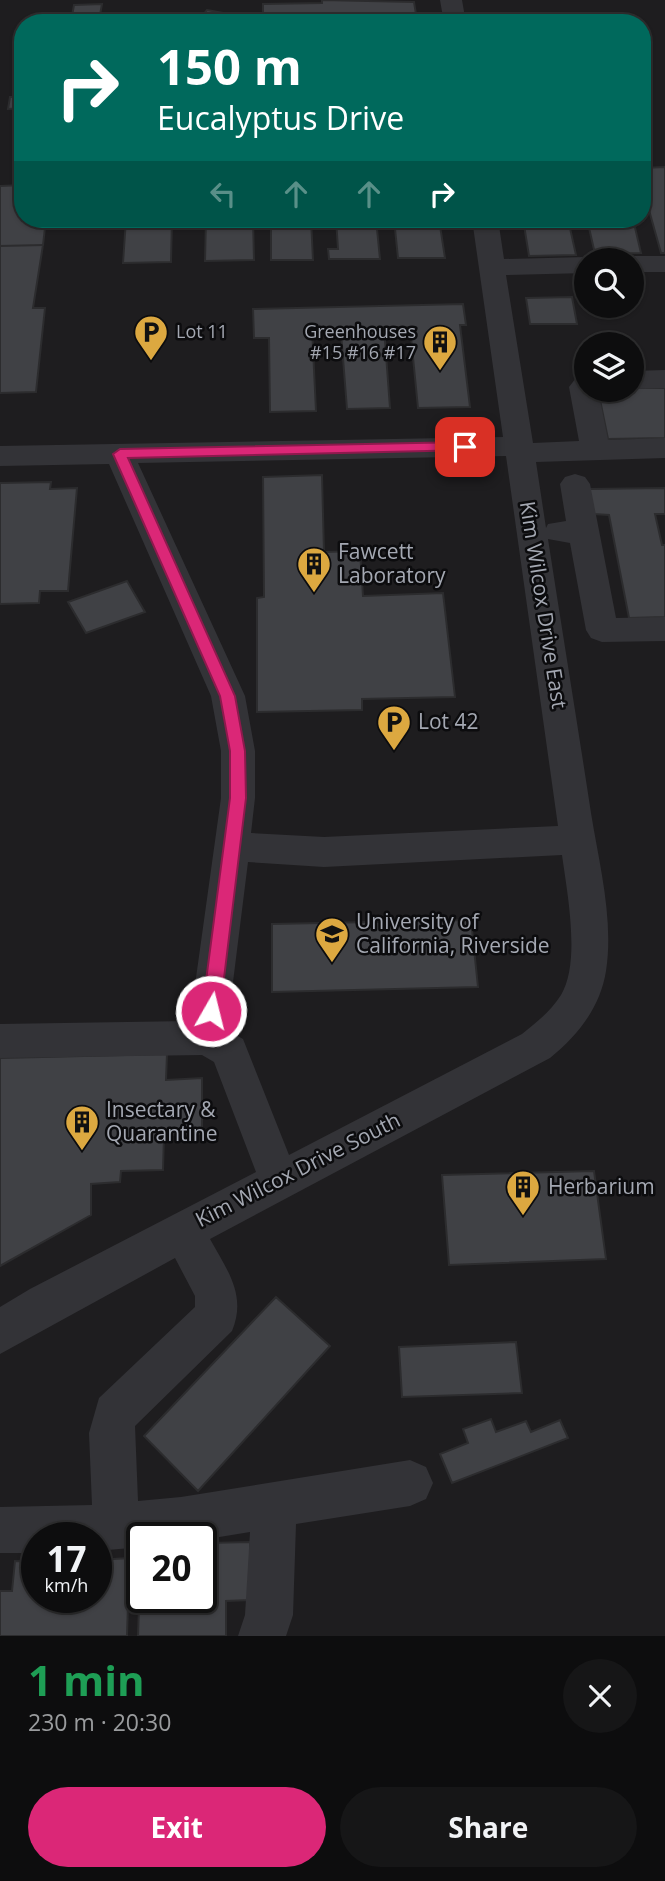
<!DOCTYPE html>
<html lang="en">
<head>
<meta charset="utf-8">
<style>
  :root { --surface:#0d0d0e; --page:#161617; --text:#f1f3f6; --muted:#9a9c9e; --line:#2d2d2e; --accent:#db2777 }
  body { margin:0; font-family:"Open Sans",sans-serif; background:var(--page); color:var(--text); height:100vh; display:flex; flex-direction:column; font-size:26px; white-space:nowrap }
  * { box-sizing:border-box; margin:0 }
  p { font-size:23px; color:var(--muted) }
  .icon { flex:none; width:38px; height:38px; fill:none; stroke:currentColor; stroke-width:2; stroke-linecap:round; stroke-linejoin:round }
  .map { position:relative; height:1636px; overflow:hidden }
  .details { display:flex; flex-direction:column; background:var(--surface); flex:1 }
  .details>* { flex:none }
  .guide { position:absolute; left:14px; top:14px; width:637px; height:214px; border-radius:28px; box-shadow:0 2px 5px #0004,0 0 0 2px var(--line); background:#00695c; color:#fff; overflow:hidden }
  .controls { position:absolute; left:574px; top:248px; display:grid; gap:14px }
  .controls a { display:grid; place-items:center; width:70px; height:70px; border-radius:50%; background:var(--surface); box-shadow:0 2px 5px #0004,0 0 0 2px var(--line); font-size:35px }
  .speed { position:absolute; left:21px; top:1522px; display:flex; gap:14px; font-size:35px; font-weight:700; text-align:center }
  .speed>* { display:grid; place-content:center; width:91px; height:91px; border-radius:50%; background:var(--surface); box-shadow:0 2px 5px #0004,0 0 0 2px var(--line); line-height:1 }
  .speed small { font-size:18px; font-weight:400 }
  .speed .limit { border:4px solid #111; border-radius:10px; background:#fff; color:#111 }
  .pin { position:absolute; display:grid; place-items:center; width:60px; height:60px; color:#fff; margin:-30px; border-radius:14px; box-shadow:0 4px 10px #0006 }
  .me { position:absolute; width:77px; margin:-38px; rotate:8deg; stroke-linejoin:round; filter:drop-shadow(0 0 5px #0008) }
  .turn { display:flex; align-items:center; gap:24px; height:147px; padding:0 28px; font-size:32px }
  .turn .icon { width:91px; height:91px; stroke-width:2.5 }
  .turn b { display:block; font-size:49px; line-height:60px }
  .lanes { display:flex; align-items:center; height:66px; padding:0 28px; background:#0003; justify-content:center; gap:35px; direction:ltr }
  .lanes .off { opacity:.35 }
  .round { display:grid; place-items:center; flex:none; width:74px; height:74px; border-radius:37px; background:var(--page) }
  .overview { display:flex; align-items:center; justify-content:space-between; height:119px; padding:0 28px }
  h1 { font-size:42px; font-weight:700; line-height:52px; color:#1e9e55 }
  .primary-button { display:flex; gap:14px; margin-top:auto; padding:14px 28px }
  .primary-button a { flex:1; height:80px; border-radius:42px; background:var(--accent); color:#fff; font-size:28px; font-weight:700; line-height:80px; text-align:center }
  .primary-button a+a { background:var(--page); color:var(--text) }
  .map>svg:first-child { display:block }
  .built { fill:#1e1d1f; fill-rule:evenodd }
  .building { fill:#404145; stroke:#2c2c2e; stroke-width:2 }
  .lines { fill:none; stroke-linecap:round; stroke-linejoin:round }
  .minor { fill:#333337; fill-rule:evenodd }
  .route { fill:#db2777; stroke:#8e194d; stroke-width:2 }
  .labels { text-anchor:middle; stroke-width:5; stroke-linejoin:round; paint-order:stroke }
  .far-poi-label { font-size:18px; fill:#a4a8b2; stroke:#0c0c0e; text-anchor:start }
  .poi-label { font-size:21px; fill:#a4a8b2; stroke:#0c0c0e; text-anchor:start }
  .street-label { font-size:21px; fill:#a4a8b2; stroke:#0c0c0e }
</style>
</head>
<body>
<div class="map">
<svg width="665" height="1636" viewBox="0 0 665 1636">
  <rect width="100%" height="100%" fill="#111113"/>
  <path class="built" d="M0,0H665V1636H0ZM23,23H642V219H23ZM586,261H632V306H586ZM586,345H632V390H586ZM37,1538H96V1598H37ZM142,1538H201V1598H142Z"/>
  <path class="building" d="M322,0L414,2L416,14L396,15L397,23H323V17H263V4L322,3Z
    M102,4L100,15H114V19L144,18V23H36L37,20H48L49,17L72,16L74,5Z
    M207,10L234,15L228,23H196Z
    M10,97H23V108L8,109Z
    M665,167V253H661L642,185V168Z
    M23,185V219H46L43,245L0,246V186Z
    M126,219H172L171,262L123,263Z
    M206,219H253L254,260L205,261Z
    M271,219H311L313,260H271Z
    M336,219H376L380,259H329L328,249H338Z
    M394,219H439L445,258H398Z
    M523,219H568L576,255L529,256Z
    M587,219H633L641,253L595,254Z
    M43,245L33,308H45L36,392L0,393V246Z
    M572,297L577,324H530L526,298Z
    M463,304L466,325H460L470,407L418,408L410,327H384L390,408L347,409L341,333H327L326,328H312L316,411L270,412L269,338H254L253,309Z
    M632,388H665V438L608,439L598,390Z
    M322,475L324,552L360,551L363,596L443,593L455,697L362,699V710L257,712V598L264,597L263,477Z
    M51,482L50,489L77,488L68,591H40L39,603L0,604V483Z
    M665,488V514H655L662,545H665V617L629,618L609,515L593,514L589,489Z
    M127,581L145,612L86,633L68,602Z
    M471,920L478,987L272,992V924Z
    M167,1054L166,1080L202,1078V1134L164,1135L163,1170L121,1171L120,1182L91,1184V1215L0,1266V1058Z
    M594,1171L606,1259L449,1265L442,1175Z
    M276,1297L330,1346L198,1491L144,1436Z
    M516,1342L522,1393L402,1397L399,1347Z
    M491,1419L496,1432L526,1421L531,1432L560,1420L568,1438L452,1483L440,1454L468,1443L463,1429Z
    M207,1534V1543L250,1542V1600L226,1601V1636H138L139,1606L128,1604L127,1636H0V1591H12L15,1561L37,1562V1598H96V1560L130,1558L131,1546H142V1598H201V1538Z"/>
  <g class="lines">
    <path class="minor" d="M440,0H462L466,23H444Z
      M472,219H498L504,259L586,257L596,261H586V273L506,275L533,443L579,441L569,387L576,378L586,375V390H598L608,440L665,438V458L536,462L546,528L548,524L566,521L560,484L565,477L575,474L585,477L590,484L616,618L665,617V641L602,642L591,638L586,630L570,543L548,539C562,630 577,721 591,813C599,863 614,920 606,971C600,1008 578,1035 550,1058L210,1239C227,1270 247,1295 232,1331L135,1426L138,1501L181,1497L410,1460L426,1467L433,1483L426,1499L410,1506L296,1524L293,1615L286,1636H238L245,1615L250,1532L201,1540L142,1538V1547L96,1551V1538H37V1553H0V1507L92,1505L89,1433L99,1398L195,1307V1296L175,1258L0,1354V1307L30,1289L256,1172L214,1062L202,1055L0,1058V1024L190,1021L221,798V751L211,696L109,464L0,466V446L503,437ZM506,456L558,826L324,837L251,833L255,798V751L245,696L138,463ZM562,855C567,892 581,962 561,995C551,1011 537,1022 522,1034L289,1155L243,1039L227,1030L248,862L324,867Z
      M632,256H665V272H632V261H621Z
      M665,370V388L632,389V371Z"/>
  </g>
  <path class="route" d="M465,442L472,447L470,450L128,458L235,696L245,751L246,798L220,1011L217,1016L211,1019L205,1016L202,1011L230,798V751L220,696L113,454L120,449Z"/>
  <defs>
    <g id="parking-pin" transform="scale(1.75)"><path d="M0 17L-7.5 6A9.5 9.5 0 1 1 7.5 6Z" fill="#dca840" stroke="#0c0c0e"/><path d="M-3.5-5.5H1a3.5 3.5 0 0 1 0 7H-1V5.5H-3.5ZM-1-3.4V-.6H.8a1.4 1.4 0 0 0 0-2.8Z" fill="#111"/></g>
    <g id="building-pin" transform="scale(1.75)"><path d="M0 17L-7.5 6A9.5 9.5 0 1 1 7.5 6Z" fill="#dca840" stroke="#0c0c0e"/><path d="M-4-6H4V6H1V3H-1V6H-4ZM-2.5-4.3h1.7v1.8h-1.7ZM.8-4.3h1.7v1.8H.8ZM-2.5-1h1.7V.8h-1.7ZM.8-1h1.7V.8H.8Z" fill="#111"/></g>
    <g id="university-pin" transform="scale(1.75)"><path d="M0 17L-7.5 6A9.5 9.5 0 1 1 7.5 6Z" fill="#dca840" stroke="#0c0c0e"/><path d="M0-5L7-2L0 1L-7-2ZM-4 1L0 2.5L4 1V4Q0 6-4 4Z" fill="#111"/></g>
  </defs>
  <g fill-rule="evenodd">
    <use href="#parking-pin" x="151" y="332"/>
    <use href="#building-pin" x="440" y="342"/>
    <use href="#building-pin" x="314" y="564"/>
    <use href="#parking-pin" x="394" y="722"/>
    <use href="#university-pin" x="332" y="934"/>
    <use href="#building-pin" x="82" y="1122"/>
    <use href="#building-pin" x="523" y="1187"/>
  </g>
  <g class="labels">
    <g class="far-poi-label">
      <text x="176" y="338">Lot 11</text>
      <text x="416" y="338" text-anchor="end">Greenhouses<tspan x="416" dy="21">#15 #16 #17</tspan></text>
    </g>
    <g class="poi-label">
      <text x="338" y="559">Fawcett<tspan x="338" dy="24">Laboratory</tspan></text>
      <text x="418" y="729">Lot 42</text>
      <text x="356" y="929">University of<tspan x="356" dy="24">California, Riverside</tspan></text>
      <text x="106" y="1117">Insectary &amp;<tspan x="106" dy="24">Quarantine</tspan></text>
      <text x="548" y="1194">Herbarium</text>
    </g>
    <g class="street-label">
      <text transform="translate(543 605) rotate(81)" y="7">Kim Wilcox Drive East</text>
      <text transform="translate(298 1170) rotate(-27)" y="7">Kim Wilcox Drive South</text>
    </g>
  </g>
</svg>
<div class="controls">
<a><svg class="icon" aria-label="search" viewBox="0 0 24 24"><circle cx="10" cy="10" r="6"/><path d="M15 15l6 6"/></svg></a>
<a><svg class="icon" aria-label="layers" viewBox="0 0 24 24"><path d="M12 4l9 5-9 5-9-5zM3 14l9 5 9-5"/></svg></a>
</div>
<div class="speed"><div>17<small>km/h</small></div><div class="limit">20</div></div>
<div class="pin" style="left:465px;top:447px;background:#d93025"><svg class="icon" aria-label="arrive" viewBox="0 0 24 24"><path d="M6 21V4h12l-3 4 3 4H6"/></svg></div>
<svg class="me" style="left:211px;top:1011px" viewBox="-20 -20 40 40"><circle r="17" fill="#db2777" stroke="#fff" stroke-width="3"/><path d="M0-11L8 9 0 5-8 9z" fill="#fff"/></svg>
<div class="guide">
<div class="turn"><svg class="icon" aria-label="right" viewBox="0 0 24 24"><path d="M7 20v-9h11M14 6l5 5-5 5"/></svg><div><b>150 m</b>Eucalyptus Drive</div></div>
<div class="lanes"><svg class="icon off" aria-label="left" viewBox="0 0 24 24"><path d="M17 20v-9H6M10 6l-5 5 5 5"/></svg><svg class="icon off" aria-label="ahead" viewBox="0 0 24 24"><path d="M12 20V5M6 11l6-6 6 6"/></svg><svg class="icon off" aria-label="ahead" viewBox="0 0 24 24"><path d="M12 20V5M6 11l6-6 6 6"/></svg><svg class="icon" aria-label="right" viewBox="0 0 24 24"><path d="M7 20v-9h11M14 6l5 5-5 5"/></svg></div>
</div>
</div>
<section class="details">
<div class="overview"><div><h1>1 min</h1><p>230 m · 20:30</p></div><a class="round"><svg class="icon" aria-label="close" viewBox="0 0 24 24"><path d="M6 6l12 12M18 6L6 18"/></svg></a></div>
<div class="primary-button"><a>Exit</a><a>Share</a></div>
</section>
</body>
</html>
